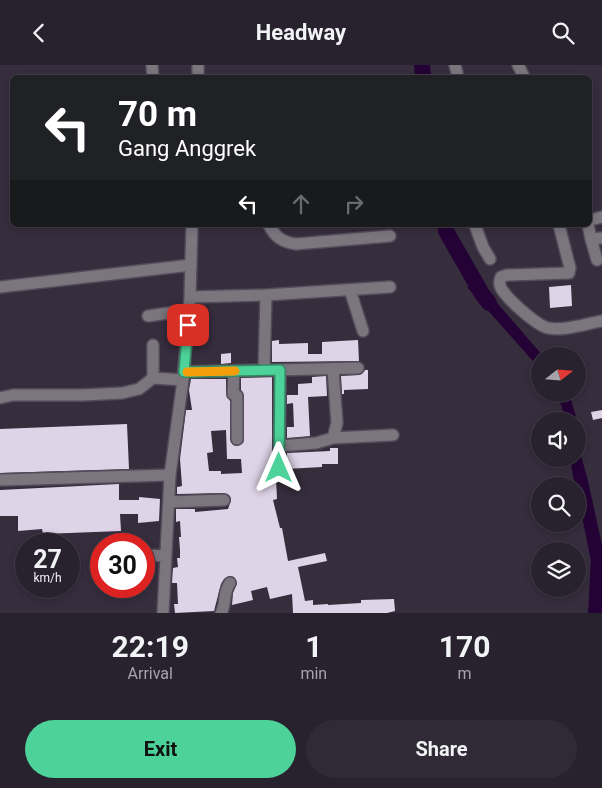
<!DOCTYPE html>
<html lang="en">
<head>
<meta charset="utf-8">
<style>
  :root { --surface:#28222e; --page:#302a36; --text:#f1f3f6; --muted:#a5a4aa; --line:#443f4a; --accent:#4dd39a }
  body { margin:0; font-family:Roboto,sans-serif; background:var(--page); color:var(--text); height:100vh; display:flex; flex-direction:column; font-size:19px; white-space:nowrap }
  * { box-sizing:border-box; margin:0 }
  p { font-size:16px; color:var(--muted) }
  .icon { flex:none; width:28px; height:28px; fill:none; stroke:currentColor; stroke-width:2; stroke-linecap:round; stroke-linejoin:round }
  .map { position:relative; height:548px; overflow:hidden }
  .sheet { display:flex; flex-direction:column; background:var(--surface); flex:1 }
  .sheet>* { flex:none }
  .banner { position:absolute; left:10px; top:10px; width:582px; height:152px; border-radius:8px; box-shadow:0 2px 8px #0003,0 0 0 1px var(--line); background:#202124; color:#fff; overflow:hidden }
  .needle { width:32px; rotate:73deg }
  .fabs { position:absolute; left:531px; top:282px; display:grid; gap:10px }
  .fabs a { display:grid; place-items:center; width:55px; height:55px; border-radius:50%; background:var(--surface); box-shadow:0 2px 8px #0003,0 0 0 1px var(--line); font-size:25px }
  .speed { position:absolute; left:15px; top:468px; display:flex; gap:10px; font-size:25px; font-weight:700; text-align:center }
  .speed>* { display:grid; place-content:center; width:65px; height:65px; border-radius:50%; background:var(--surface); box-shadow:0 2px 8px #0003,0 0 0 1px var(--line); line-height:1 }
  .speed small { font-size:12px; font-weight:400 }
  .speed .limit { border:8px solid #d22; background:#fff; color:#111 }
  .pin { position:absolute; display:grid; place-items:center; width:42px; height:42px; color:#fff; margin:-21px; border-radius:10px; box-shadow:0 2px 8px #0006 }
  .me { position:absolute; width:55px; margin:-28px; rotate:0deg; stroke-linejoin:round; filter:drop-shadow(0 0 4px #0008) }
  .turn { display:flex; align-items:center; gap:18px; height:105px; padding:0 25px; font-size:22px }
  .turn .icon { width:65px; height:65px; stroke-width:2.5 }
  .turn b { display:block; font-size:35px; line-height:42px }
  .lanes { display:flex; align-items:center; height:48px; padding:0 25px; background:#0003; justify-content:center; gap:25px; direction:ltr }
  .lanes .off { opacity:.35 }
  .eta { display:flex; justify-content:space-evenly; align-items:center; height:85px; text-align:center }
  .eta b { font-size:30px; font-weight:700; line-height:35px }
  .cta { display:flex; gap:10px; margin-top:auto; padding:10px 25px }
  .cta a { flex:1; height:58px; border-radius:30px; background:var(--accent); color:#111; font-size:20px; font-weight:700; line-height:58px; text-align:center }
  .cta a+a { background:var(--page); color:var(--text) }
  header { display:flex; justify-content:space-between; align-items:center; height:65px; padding:0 25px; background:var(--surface); font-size:22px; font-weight:700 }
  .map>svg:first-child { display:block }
  .water { fill:#240235 }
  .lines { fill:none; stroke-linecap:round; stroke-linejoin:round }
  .river { stroke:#240235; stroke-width:16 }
  .building { fill:#ded3e7; fill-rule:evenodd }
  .minor-casing { stroke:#534b5a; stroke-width:14 }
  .minor { stroke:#7b767e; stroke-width:11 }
  .route-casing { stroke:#328964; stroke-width:12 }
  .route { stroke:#4dd39a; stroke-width:9 }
  .slow { stroke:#f59e0b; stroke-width:9 }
</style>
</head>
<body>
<header><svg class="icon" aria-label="back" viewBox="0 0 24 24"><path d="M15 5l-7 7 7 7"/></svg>Headway<svg class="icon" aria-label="search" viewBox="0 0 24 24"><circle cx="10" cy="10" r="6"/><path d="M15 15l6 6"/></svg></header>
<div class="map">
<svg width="602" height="548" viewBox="0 0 602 548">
  <rect width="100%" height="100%" fill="#362d3d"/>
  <path class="water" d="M479,220L492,232L543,291H540V304L467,222Z
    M556,329H569L579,361L580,387L588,416L602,480V548H588L591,496L578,432V421H575L570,394H578V356H565L562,342Z"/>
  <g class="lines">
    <path class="river" d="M422,0L423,12
      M445,160L446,166L482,229L489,238"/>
  </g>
  <path class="building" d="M571,220L572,241L550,243L549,222Z
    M279,275V279L308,278V289H322V277L358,275L359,296L272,297V276Z
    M231,288V298L221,299V289Z
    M365,305H368V324L344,325V329H342L341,311L359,310L362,309Z
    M326,311L327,331L308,332L310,371L287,373V362H294L293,338L287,339V330H298V319L312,318V312Z
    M272,312V403L273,407L278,410V414H276L277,434L273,435L280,463H282L288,496L325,488L327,496L298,502L305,536L313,535V540L328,539V540L361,538V535L394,534L395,546L387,548H293L292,529L270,534L267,522L251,526L253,535L232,540L233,528L237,518L234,512L230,511L224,514L221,519L214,546L175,548L174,539H178L177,518H172L173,503L178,502L177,493H180V485L179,472H181L180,456L176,457V444H195V447L228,444L231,435L230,431L224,428L177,429V422L182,421L180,394L186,345H192L189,325L191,314H226V329L230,336V374L233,380L237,381L243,378L244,374V331L241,325V313ZM226,365L227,394H241L242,408L221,409V406H209L207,388L213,387L211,366Z
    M602,345V353L593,355L591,347Z
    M127,359L129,404L0,408V364Z
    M330,383H338V399H322V402L286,404L287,388L330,386Z
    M119,419V435H139V432L160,434L159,456L138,458V449H120L121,466L43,469L42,464L18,466V451H0V425Z"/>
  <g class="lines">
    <g class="minor-casing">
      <path id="minor" d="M152,0L153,12
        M455,0L458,12
        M518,0L524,12
        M198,12V0
        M590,155L602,152
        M269,160C275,172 282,177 296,179L390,171
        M475,160L483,182L490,194
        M559,160L570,203L569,208L507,210L501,212C499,216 499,219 501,223C507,234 536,260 548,263C565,266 585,259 602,256
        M588,160L591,174
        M597,195L591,174L602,173
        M0,222L191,200
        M350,225L363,266
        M190,232L266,230L390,222
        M148,251L189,245
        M333,304L337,358L333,373
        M264,305L266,230
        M234,306L233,329L237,331V374
        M184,307L358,303
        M153,313V280
        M0,333L13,330H83L122,328L139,324L153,313L183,315
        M280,381L316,378L333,373L393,370
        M279,403L280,305
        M0,415L170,410
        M169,437L224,435
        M144,490L166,491
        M163,548L170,410L183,315L190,232L192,160
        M221,548C227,539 222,529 230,518"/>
    </g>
    <use href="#minor" class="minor"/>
  </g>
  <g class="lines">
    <g class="route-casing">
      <path id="route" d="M188,260L184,307L280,305L279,403"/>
    </g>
    <use href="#route" class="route"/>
    <path class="slow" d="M187,307L235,306"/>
  </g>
</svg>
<div class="fabs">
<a><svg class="needle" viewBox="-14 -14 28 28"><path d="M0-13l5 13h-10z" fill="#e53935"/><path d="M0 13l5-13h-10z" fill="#a5a4aa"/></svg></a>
<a><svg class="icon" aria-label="sound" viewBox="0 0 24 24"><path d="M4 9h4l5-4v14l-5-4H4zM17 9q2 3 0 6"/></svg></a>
<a><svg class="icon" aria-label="search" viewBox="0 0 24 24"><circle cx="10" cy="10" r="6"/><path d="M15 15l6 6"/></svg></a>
<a><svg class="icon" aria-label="layers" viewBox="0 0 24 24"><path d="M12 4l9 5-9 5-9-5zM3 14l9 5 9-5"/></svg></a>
</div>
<div class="speed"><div>27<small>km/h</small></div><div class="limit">30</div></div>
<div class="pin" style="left:188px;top:260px;background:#d93025"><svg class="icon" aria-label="arrive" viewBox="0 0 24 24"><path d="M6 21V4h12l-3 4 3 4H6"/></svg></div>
<svg class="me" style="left:279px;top:403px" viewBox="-20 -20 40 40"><path d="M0-17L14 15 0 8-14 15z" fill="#4dd39a" stroke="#fff" stroke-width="4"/></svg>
<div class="banner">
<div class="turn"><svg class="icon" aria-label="left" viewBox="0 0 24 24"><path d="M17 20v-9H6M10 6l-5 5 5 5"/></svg><div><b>70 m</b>Gang Anggrek</div></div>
<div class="lanes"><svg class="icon" aria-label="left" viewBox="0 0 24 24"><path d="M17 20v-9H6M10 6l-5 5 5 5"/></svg><svg class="icon off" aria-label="ahead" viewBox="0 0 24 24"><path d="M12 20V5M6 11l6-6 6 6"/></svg><svg class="icon off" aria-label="right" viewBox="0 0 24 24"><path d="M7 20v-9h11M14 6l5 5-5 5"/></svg></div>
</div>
</div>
<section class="sheet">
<div class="eta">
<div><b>22:19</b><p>Arrival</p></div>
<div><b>1</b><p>min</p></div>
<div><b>170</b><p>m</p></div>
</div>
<div class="cta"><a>Exit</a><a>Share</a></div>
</section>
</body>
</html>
